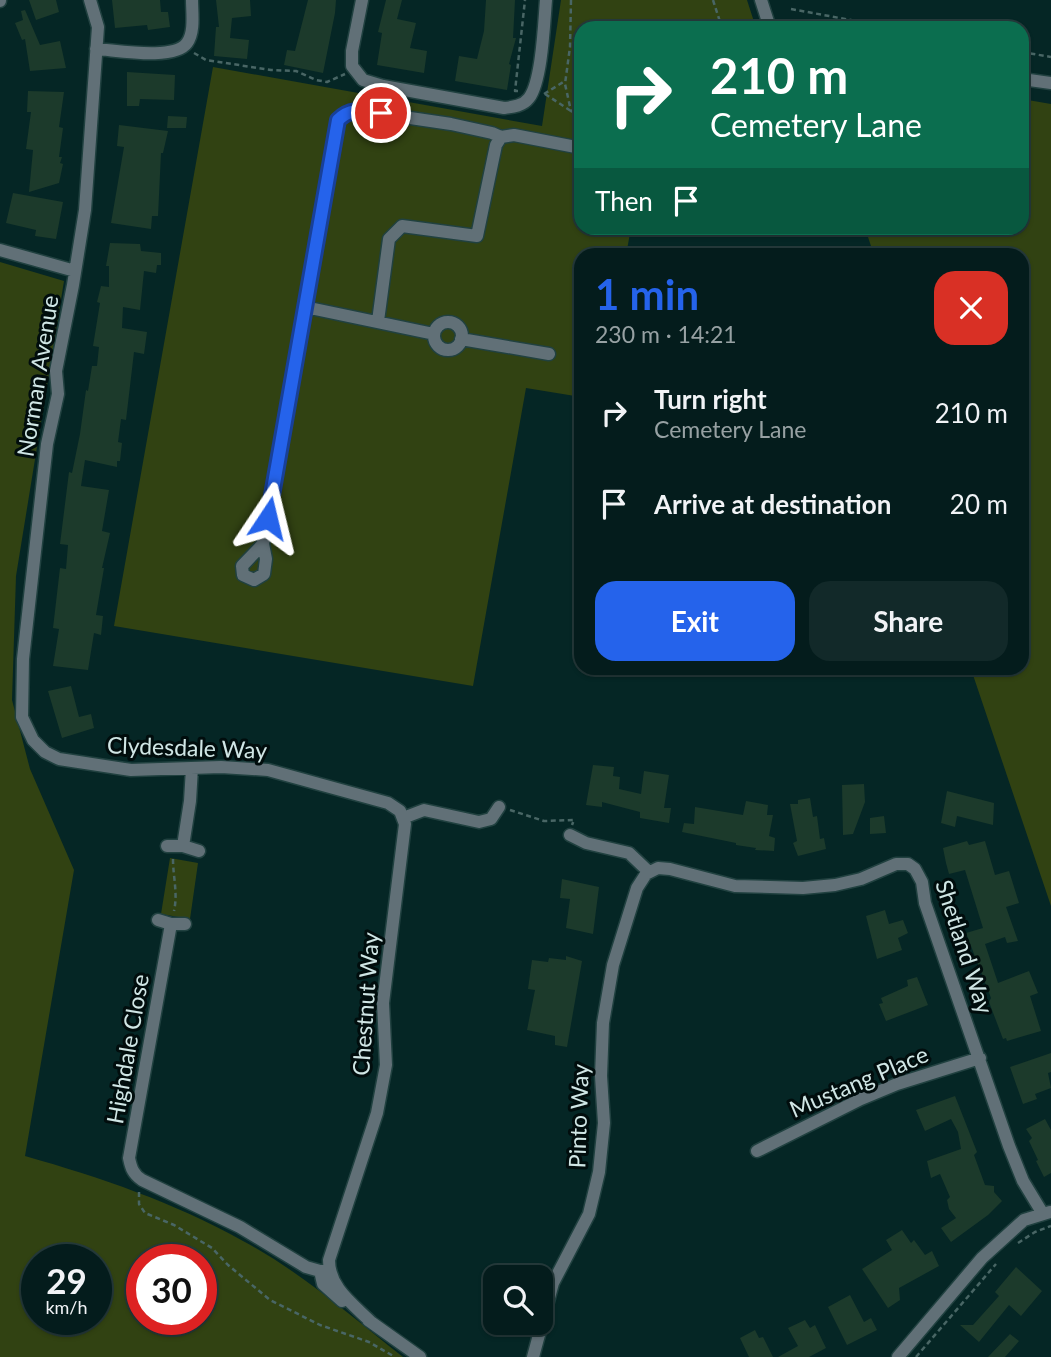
<!DOCTYPE html>
<html lang="en">
<head>
<meta charset="utf-8">
<style>
  :root { --surface:#041c1c; --page:#122929; --text:#f1f3f6; --muted:#97a1a3; --line:#253a3b; --accent:#2563eb }
  body { margin:0; font-family:Lato,sans-serif; background:var(--page); color:var(--text); height:100vh; display:flex; flex-direction:column; font-size:26px; white-space:nowrap }
  * { box-sizing:border-box; margin:0 }
  p { font-size:23px; color:var(--muted) }
  .icon { flex:none; width:38px; height:38px; fill:none; stroke:currentColor; stroke-width:2; stroke-linecap:round; stroke-linejoin:round }
  .map { position:relative; flex:1; overflow:hidden }
  .side { position:absolute; left:574px; top:248px; width:455px; height:427px; display:flex; flex-direction:column; background:var(--surface); border-radius:21px; box-shadow:0 2px 5px #0004,0 0 0 2px var(--line) }
  .side>* { flex:none }
  .guide { position:absolute; left:574px; top:21px; width:455px; height:214px; border-radius:21px; box-shadow:0 2px 5px #0004,0 0 0 2px var(--line); background:#0b6e4f; color:#fff; overflow:hidden }
  .fabs { position:absolute; left:483px; top:1265px; display:grid; gap:14px }
  .fabs a { display:grid; place-items:center; width:70px; height:70px; border-radius:14px; background:var(--surface); box-shadow:0 2px 5px #0004,0 0 0 2px var(--line); font-size:35px }
  .speed { position:absolute; left:21px; top:1244px; display:flex; gap:14px; font-size:35px; font-weight:700; text-align:center }
  .speed>* { display:grid; place-content:center; width:91px; height:91px; border-radius:50%; background:var(--surface); box-shadow:0 2px 5px #0004,0 0 0 2px var(--line); line-height:1 }
  .speed small { font-size:18px; font-weight:400 }
  .speed .limit { border:10px solid #d22; background:#fff; color:#111 }
  .pin { position:absolute; display:grid; place-items:center; width:60px; height:60px; color:#fff; margin:-30px; border:4px solid #fff; border-radius:50%; box-shadow:0 2px 7px #0007 }
  .me { position:absolute; width:77px; margin:-38px; rotate:10deg; stroke-linejoin:round; filter:drop-shadow(0 0 5px #0008) }
  .turn { display:flex; align-items:center; gap:24px; height:147px; padding:0 21px; font-size:32px }
  .turn .icon { width:91px; height:91px; stroke-width:2.5 }
  .turn b { display:block; font-size:49px; line-height:60px }
  .then { display:flex; align-items:center; height:66px; padding:0 21px; background:#0003; gap:14px; font-size:26px }
  .round { display:grid; place-items:center; flex:none; width:74px; height:74px; border-radius:21px; background:var(--page) }
  .headline { display:flex; align-items:center; justify-content:space-between; height:119px; padding:0 21px }
  h1 { font-size:42px; font-weight:700; line-height:52px; color:var(--accent) }
  .primary-button { display:flex; gap:14px; margin-top:auto; padding:14px 21px }
  .primary-button a { flex:1; height:80px; border-radius:21px; background:var(--accent); color:#fff; font-size:28px; font-weight:700; line-height:80px; text-align:center }
  .primary-button a+a { background:var(--page); color:var(--text) }
  ul { padding:0; list-style:none }
  li { display:flex; align-items:center; gap:21px; height:91px; padding:0 21px }
  li div { flex:1 }
  li b { display:block; font-size:26px }
  li em { font-style:normal }
  .map>svg:first-child { display:block }
  .green { fill:#314212; fill-rule:evenodd }
  .building { fill:#1c3a2b }
  .lines { fill:none; stroke-linecap:round; stroke-linejoin:round }
  .street-casing { stroke:#214140; stroke-width:15 }
  .path { stroke:#496665; stroke-width:2.5; stroke-dasharray:5 3.5; stroke-linecap:butt }
  .street { stroke:#617077; stroke-width:12 }
  .route-casing { stroke:#184099; stroke-width:18 }
  .route { stroke:#2563eb; stroke-width:12 }
  .labels { text-anchor:middle; stroke-width:6; stroke-linejoin:round; paint-order:stroke }
  .street-label { font-size:23px; fill:#d0e6e5; stroke:#010d0d }
</style>
</head>
<body>
<div class="map">
<svg width="1051" height="1357" viewBox="0 0 1051 1357">
  <rect width="100%" height="100%" fill="#052625"/>
  <path class="green" d="M561,0H747L756,28H581V228H631L626,255L581,256V397L526,388L473,686L114,626L213,67L542,126Z
    M1022,99L1051,104V906L971,669L1022,668V256L874,255L865,228H1022Z
    M0,262L64,281L16,576L12,700L30,769L74,870L25,1156C102,1178 173,1202 243,1241C301,1272 351,1316 403,1357H0ZM37,1260H96V1320H37ZM142,1260H201V1320H142Z
    M170,858L198,863L190,919L161,914Z"/>
  <path class="building" d="M29,0H56L59,12L36,20Z
    M112,0H160L161,12H168L170,27L148,30L147,25L115,28Z
    M216,0H250L251,16L232,18L230,38L249,40L247,59L214,56L216,27H219Z
    M308,0H336L335,13L323,73L284,65L287,50L295,51Z
    M386,0H402L397,19L416,23L410,48L427,51L424,73L377,65L382,33L378,32Z
    M486,0H515L513,38H516L509,64L511,65L507,90L455,81L459,56L477,59L484,31Z
    M25,10L40,45L60,41L66,68L30,71L25,39L22,40L15,23L23,20L21,11Z
    M127,72L175,75L174,100L140,99L139,106H127Z
    M28,91L64,92L59,127L63,128L59,157H62L60,163L63,164L59,183L29,192L33,150L26,149L31,112H27Z
    M168,116L187,117L186,128H167Z
    M119,125L168,131L163,153H161L158,216H152L151,229L111,223L124,147L117,146Z
    M13,193L63,202L56,239L35,236L36,230L6,223Z
    M110,243L140,244L141,251L161,253V265H157L156,273L144,271L140,310L123,307L122,328L147,332L144,354L134,352L126,420L121,419L118,442L122,443L120,461H117V467L85,460L81,486L109,490L102,531L110,533L102,568H104L96,615L103,616L101,635L94,633L88,670L53,666L59,629L53,628L60,568L66,569L68,545L60,544L69,472L72,473L80,434L86,390L88,391L92,366H97L99,347L93,346L100,303L97,302L101,286L109,287V266H106Z
    M71,686L79,717L91,714L94,728L62,738L48,691Z
    M593,765L614,767L613,776L620,777L619,789L641,794L644,771L669,775L664,808H671L669,823L640,818V812L602,802V807L586,805Z
    M864,784L865,802L853,834L843,835L842,785Z
    M947,791L994,803L993,825L957,816L955,827L941,823Z
    M810,798L813,817L817,816L820,839L824,838L826,849L798,856L793,843L797,841L790,804H798V800Z
    M746,801L768,805L767,815H773L769,836L775,838L774,851L755,850L756,848L736,845V843L682,832L684,823L694,824L695,807L743,815Z
    M884,816L886,833L870,834V818Z
    M967,841L969,845L985,841L995,875L1009,871L1019,903L1006,907L1018,941L1007,943L1005,937L985,944L998,983L1029,971L1038,993L1030,996L1041,1031L1007,1041L1006,1038L1003,1039L989,1002L991,998L966,933L983,928L965,870L949,874L946,863L943,848Z
    M562,879L599,887L593,934L566,928L570,899L560,898Z
    M885,910L889,924L903,920L908,933L898,938L902,950L877,959L866,916Z
    M566,956L582,961L567,1047L555,1045V1036L527,1030L535,990L528,989L532,960L548,962L549,958L566,960Z
    M917,977L928,1005L886,1021L879,1004L883,1003L881,998L908,986L907,980Z
    M1051,1053V1072L1048,1073L1051,1088L1035,1094L1037,1099L1023,1104L1010,1067Z
    M955,1096L977,1152L974,1155L985,1185L994,1186V1192L1002,1201L988,1215L951,1242L941,1228L956,1218L949,1209L947,1200L950,1197L940,1174L931,1178L927,1161L961,1149L958,1132L951,1119L925,1131L916,1110Z
    M1045,1119L1051,1130V1173L1044,1177L1036,1161L1038,1160L1029,1141L1032,1138L1026,1129Z
    M902,1230L911,1243L914,1240L925,1255L932,1251L939,1266L899,1288L900,1300L888,1308L862,1269L892,1250L886,1240Z
    M1016,1267L1042,1291L1021,1316L1009,1305L979,1342L960,1325H973L999,1296L995,1292Z
    M850,1295L864,1322L871,1318L877,1330L847,1345L828,1307Z
    M805,1320L810,1328L815,1325L826,1348L809,1357H778L798,1346L788,1328Z
    M755,1330L759,1338L763,1337L773,1357H749L740,1338Z
    M1010,1334L1019,1341L1005,1357H988Z"/>
  <g class="lines">
    <g class="street-casing">
      <path id="street" d="M90,0L98,27L85,210L73,285L56,371L58,394L47,444L23,659L22,717L33,740L45,752L59,759L131,770L221,767L268,770L388,803L400,811L405,824L383,1003L386,1065L377,1113L329,1260C329,1288 353,1304 372,1323
        M362,0L352,51V66L363,80L383,86L504,108C513,107 523,106 529,98C542,81 544,23 546,0
        M761,0L770,28
        M0,1V0
        M96,49C116,50 174,61 187,43C195,32 192,13 192,0
        M1022,79L1051,83
        M0,250L75,271
        M305,307L434,334
        M378,321L389,239L402,226L477,236L496,145L501,137
        M434 336a14 14 0 1 1 28 0a14 14 0 1 1-28 0Z
        M461,339L549,354
        M263,544L242,566L243,575L254,580L264,574L266,559L263,544L338,120L344,114L356,110L451,124L492,133L501,137L514,135L581,148
        M403,818L424,810L479,822L491,819L499,807
        M570,835L586,843L629,853L649,872
        M167,846H183L199,851
        M183,846L190,801L192,768
        M158,920L171,924H185
        M171,924L129,1158C131,1168 133,1174 142,1180L240,1227L306,1267L320,1271L329,1270
        M757,1151L861,1099L897,1084L980,1058
        M320,1271L323,1284L342,1301
        M368,1320L420,1357
        M533,1357L553,1283L589,1214L599,1172L604,1123L601,1076L603,1023L613,965L637,888L646,874L658,868L670,869L735,886L803,888L835,885L861,879L896,864H908L915,869L922,882L925,903L1009,1146L1023,1181L1043,1214
        M898,1357L982,1258L1024,1220L1050,1212"/>
    </g>
    <path class="path" d="M571,0L570,47L565,84L571,111L581,115
      M713,0L722,28
      M791,9L894,28
      M1022,52L1051,57
      M194,53L206,60L271,70L296,71L316,80L327,82L345,74
      M518,91H515L525,0
      M544,94L565,81
      M545,94L571,111
      M510,810L544,821L574,820L572,825
      M173,859C173,877 178,893 174,911
      M139,1192V1204L145,1213L174,1225L212,1248L228,1265L270,1300L320,1325L369,1342L395,1357
      M1018,1243L1035,1232L1051,1226
      M916,1357L996,1264"/>
    <use href="#street" class="street"/>
  </g>
  <g class="lines">
    <g class="route-casing">
      <path id="route" d="M268,518L338,120C351,107 364,111 381,113"/>
    </g>
    <use href="#route" class="route"/>
  </g>
  <g class="labels">
    <g class="street-label">
      <text transform="translate(38 376) rotate(-81)" y="8">Norman Avenue</text>
      <text transform="translate(187 748) rotate(2)" y="8">Clydesdale Way</text>
      <text transform="translate(964 947) rotate(72)" y="8">Shetland Way</text>
      <text transform="translate(366 1004) rotate(-86)" y="8">Chestnut Way</text>
      <text transform="translate(128 1049) rotate(-80)" y="8">Highdale Close</text>
      <text transform="translate(859 1082) rotate(-23)" y="8">Mustang Place</text>
      <text transform="translate(579 1116) rotate(-88)" y="8">Pinto Way</text>
    </g>
  </g>
</svg>
<div class="fabs">
<a><svg class="icon" aria-label="search" viewBox="0 0 24 24"><circle cx="10" cy="10" r="6"/><path d="M15 15l6 6"/></svg></a>
</div>
<div class="speed"><div>29<small>km/h</small></div><div class="limit">30</div></div>
<div class="pin" style="left:381px;top:113px;background:#d93025"><svg class="icon" aria-label="arrive" viewBox="0 0 24 24"><path d="M6 21V4h12l-3 4 3 4H6"/></svg></div>
<svg class="me" style="left:268px;top:518px" viewBox="-20 -20 40 40"><path d="M0-17L14 15 0 8-14 15z" fill="#2563eb" stroke="#fff" stroke-width="4"/></svg>
<div class="guide">
<div class="turn"><svg class="icon" aria-label="right" viewBox="0 0 24 24"><path d="M7 20v-9h11M14 6l5 5-5 5"/></svg><div><b>210 m</b>Cemetery Lane</div></div>
<div class="then">Then<svg class="icon" aria-label="arrive" viewBox="0 0 24 24"><path d="M6 21V4h12l-3 4 3 4H6"/></svg></div>
</div>
<section class="side">
<div class="headline"><div><h1>1 min</h1><p>230 m · 14:21</p></div><a class="round" style="background:#d93025;color:#fff"><svg class="icon" aria-label="close" viewBox="0 0 24 24"><path d="M6 6l12 12M18 6L6 18"/></svg></a></div>
<ul>
<li><svg class="icon" aria-label="right" viewBox="0 0 24 24"><path d="M7 20v-9h11M14 6l5 5-5 5"/></svg><div><b>Turn right</b><p>Cemetery Lane</p></div><em>210 m</em></li>
<li><svg class="icon" aria-label="arrive" viewBox="0 0 24 24"><path d="M6 21V4h12l-3 4 3 4H6"/></svg><div><b>Arrive at destination</b></div><em>20 m</em></li>
</ul>
<div class="primary-button"><a>Exit</a><a>Share</a></div>
</section>
</div>
</body>
</html>
